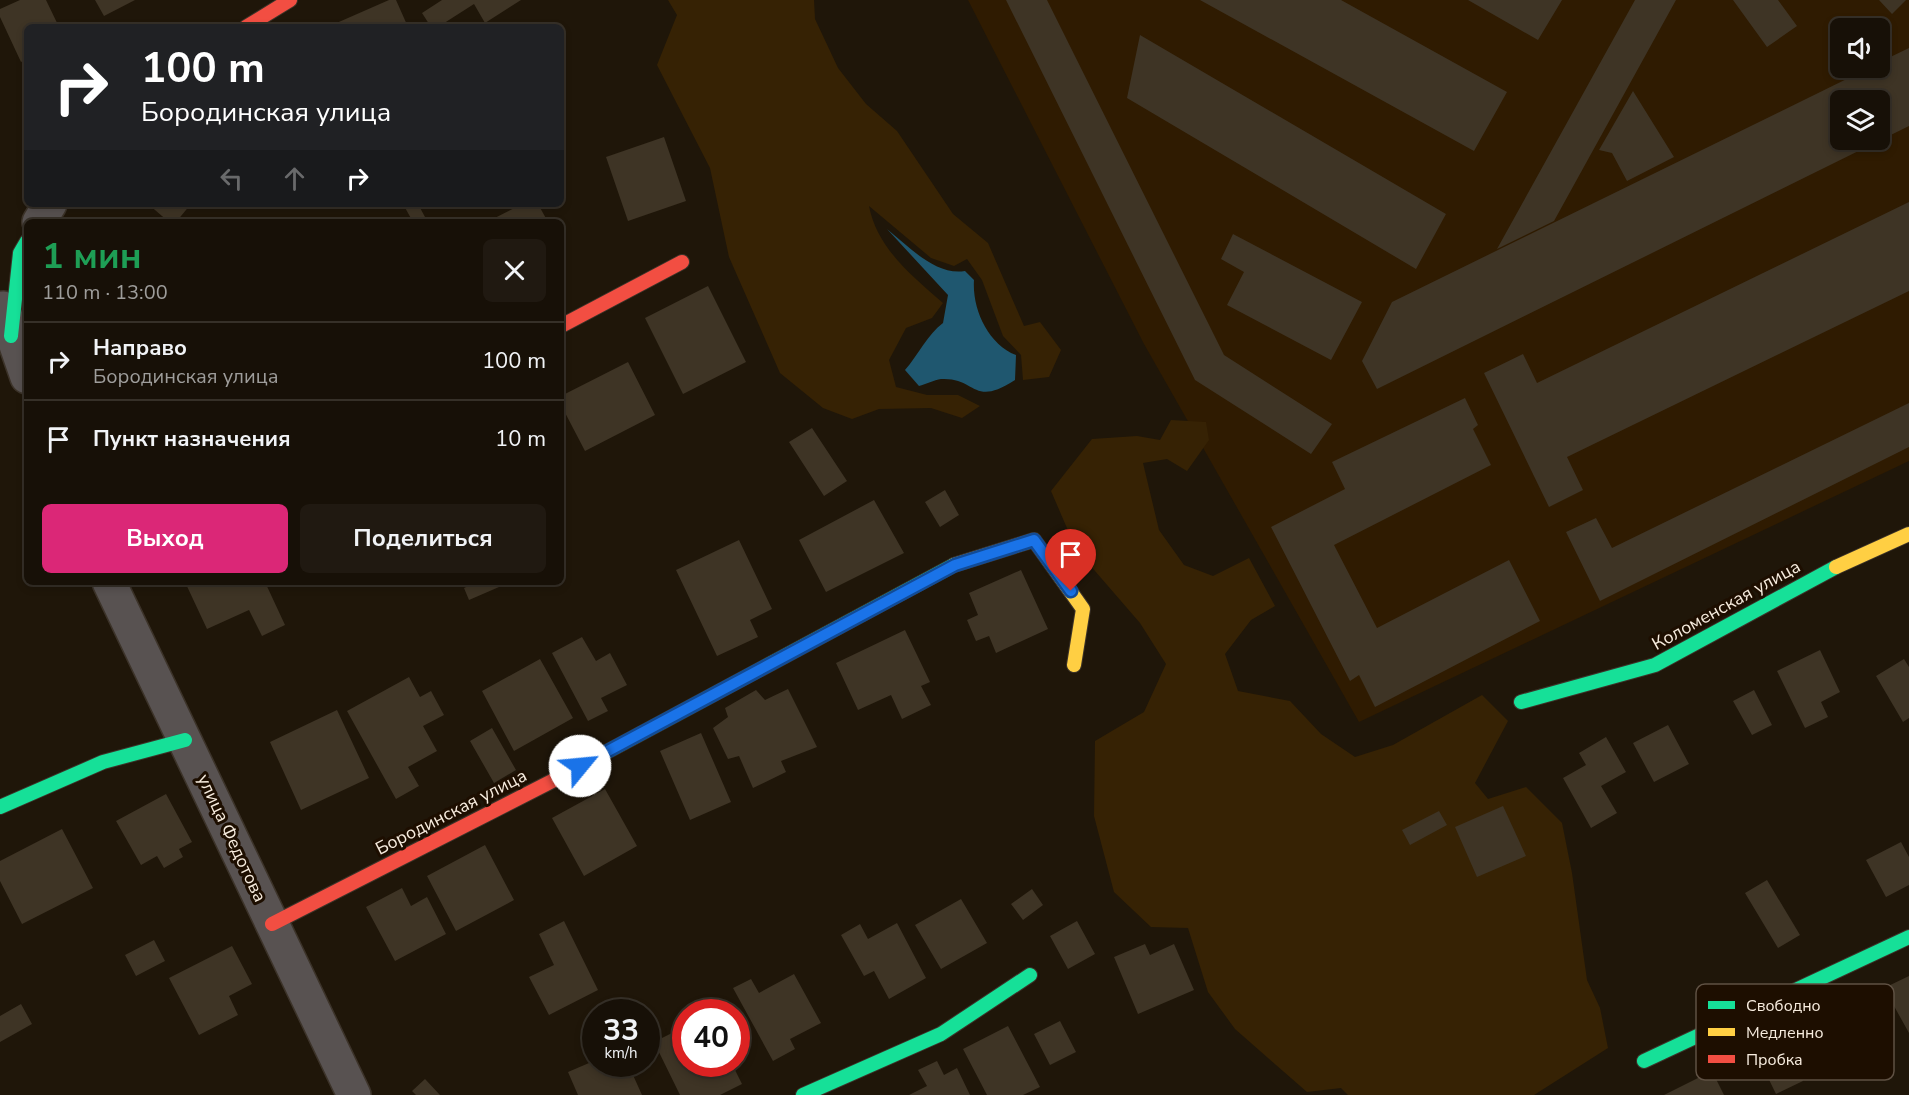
<!DOCTYPE html>
<html lang="ru">
<head>
<meta charset="utf-8">
<style>
  :root { --surface:#171007; --page:#201911; --text:#f1f3f6; --muted:#9e9d9b; --line:#363028; --accent:#db2777 }
  body { margin:0; font-family:"Nunito Sans",sans-serif; background:var(--page); color:var(--text); height:100vh; display:flex; flex-direction:column; font-size:22px; white-space:nowrap }
  * { box-sizing:border-box; margin:0 }
  p { font-size:20px; color:var(--muted) }
  .icon { flex:none; width:33px; height:33px; fill:none; stroke:currentColor; stroke-width:2; stroke-linecap:round; stroke-linejoin:round }
  .map { position:relative; flex:1; overflow:hidden }
  .sheet { position:absolute; left:24px; top:219px; width:540px; height:366px; display:flex; flex-direction:column; background:var(--surface); border-radius:9px; box-shadow:0 3px 9px #0003,0 0 0 2px var(--line) }
  .sheet>* { flex:none }
  .top-card { position:absolute; left:24px; top:24px; width:540px; height:183px; border-radius:9px; box-shadow:0 3px 9px #0003,0 0 0 2px var(--line); background:#202124; color:#fff; overflow:hidden }
  .tools { position:absolute; left:1830px; top:18px; display:grid; gap:12px }
  .tools a { display:grid; place-items:center; width:60px; height:60px; border-radius:9px; background:var(--surface); box-shadow:0 3px 9px #0003,0 0 0 2px var(--line); font-size:30px }
  .speed { position:absolute; left:582px; top:999px; display:flex; gap:12px; font-size:30px; font-weight:700; text-align:center }
  .speed>* { display:grid; place-content:center; width:78px; height:78px; border-radius:50%; background:var(--surface); box-shadow:0 3px 9px #0003,0 0 0 2px var(--line); line-height:1 }
  .speed small { font-size:15px; font-weight:400 }
  .speed .limit { border:9px solid #d22; background:#fff; color:#111 }
  .pin { position:absolute; display:grid; place-items:center; width:51px; height:51px; color:#fff; margin:-62px -26px; border-radius:50% 50% 50% 0; rotate:-45deg; box-shadow:0 0 6px #0007 }
  .pin .icon { rotate:45deg }
  .me { position:absolute; width:66px; margin:-33px; rotate:62deg; stroke-linejoin:round; filter:drop-shadow(0 0 4px #0008) }
  .turn { display:flex; align-items:center; gap:21px; height:126px; padding:0 18px; font-size:27px }
  .turn .icon { width:78px; height:78px; stroke-width:2.5 }
  .turn b { display:block; font-size:42px; line-height:51px }
  .lanes { display:flex; align-items:center; height:57px; padding:0 18px; background:#0003; justify-content:center; gap:30px; direction:ltr }
  .lanes .off { opacity:.35 }
  .round { display:grid; place-items:center; flex:none; width:63px; height:63px; border-radius:9px; background:var(--page) }
  .head { display:flex; align-items:center; justify-content:space-between; height:102px; padding:0 18px }
  h1 { font-size:36px; font-weight:700; line-height:45px; color:#1e9e55 }
  .action { display:flex; gap:12px; margin-top:auto; padding:12px 18px }
  .action a { flex:1; height:69px; border-radius:9px; background:var(--accent); color:#fff; font-size:24px; font-weight:700; line-height:69px; text-align:center }
  .action a+a { background:var(--page); color:var(--text) }
  ul { padding:0; list-style:none }
  li { display:flex; align-items:center; gap:18px; height:78px; padding:0 18px; border-top:2px solid var(--line) }
  li div { flex:1 }
  li b { display:block; font-size:22px }
  li em { font-style:normal }
  .map>svg:first-child { display:block }
  .built { fill:#2f1b01; fill-rule:evenodd }
  .green { fill:#362204 }
  .water { fill:#1f576f }
  .building { fill:#3e3425; fill-rule:evenodd }
  .lines { fill:none; stroke-linecap:round; stroke-linejoin:round }
  .street-casing { stroke:#3c3329; stroke-width:36 }
  .fast-casing { stroke:#3c3329; stroke-width:16 }
  .slow-casing { stroke:#3c3329; stroke-width:16 }
  .jam-casing { stroke:#3c3329; stroke-width:16 }
  .street { stroke:#585251; stroke-width:33 }
  .fast { stroke:#16e098; stroke-width:14 }
  .slow { stroke:#ffcf43; stroke-width:14 }
  .jam { stroke:#f24e42; stroke-width:14 }
  .route-casing { stroke:#114b97; stroke-width:15 }
  .route { stroke:#1a73e8; stroke-width:10 }
  .labels { text-anchor:middle; stroke-width:6; stroke-linejoin:round; paint-order:stroke }
  .street-label { font-size:18px; fill:#f8eddf; stroke:#1d0e00 }
  .key { fill:#1d0e00; stroke:#5f5143; stroke-width:1.5 }
  .key-label { font-size:16px; fill:#f8eddf }
</style>
</head>
<body>
<div class="map">
<svg width="1909" height="1095" viewBox="0 0 1909 1095">
  <rect width="100%" height="100%" fill="#1f1609"/>
  <path class="built" d="M968,0H1909V461L1359,722L1144,344ZM1840,28H1880V68H1840ZM1840,100H1880V140H1840Z"/>
  <path class="green" d="M668,0H814L815,19L838,68L866,104L897,131L953,214L988,243L1024,326L1040,322L1061,350L1049,377L1023,380L1021,355L1003,336L982,280L967,259L954,266L931,258L869,206C877,248 912,276 943,303L932,318L906,328L889,360L896,387L927,395H958L980,406L962,418L931,408L879,409L852,419L823,408L780,373L729,257L710,168L657,65L677,15Z
    M1171,420L1206,422L1209,440L1187,471L1167,459L1143,463L1159,530L1184,565L1213,576L1249,558L1275,606L1251,620L1225,654L1238,691L1290,701L1321,734L1355,757L1393,745L1482,695L1508,721L1475,783L1488,799L1526,787L1562,823L1572,873L1587,980L1600,1008L1608,1048L1534,1095H1348L1341,1088L1307,1092L1235,1029L1208,992L1188,928L1151,927L1114,892L1094,816L1095,741L1144,712L1166,664L1140,623L1076,549L1051,491L1092,439L1137,436L1160,440Z"/>
  <path class="water" d="M887,229C909,247 936,276 965,271L974,280C972,309 988,344 1016,355L1015,380C972,408 977,377 941,379C934,380 926,384 919,386L905,370C919,354 927,335 943,323L948,295Z"/>
  <path class="building" d="M20,0H46L59,27H27V59L21,62L0,17V9Z
    M95,0H135L104,16Z
    M389,0H396L408,27H333L332,25Z
    M442,0H521L485,23L474,4L438,27H431L422,13Z
    M1006,0H1047L1224,355L1332,424L1311,454L1195,380Z
    M1200,0H1341L1507,92L1474,151Z
    M1468,0H1562L1538,40Z
    M1635,0H1676L1554,221L1497,249Z
    M1733,0H1778L1797,26L1767,47Z
    M1879,0H1906L1892,14Z
    M1140,35L1446,214L1416,269L1127,98Z
    M1909,48V126L1377,389L1362,361L1392,302L1869,68H1880V62ZM1840,100H1880V140H1840Z
    M1633,91L1674,157L1627,181L1612,153L1599,150Z
    M664,137L686,201L628,221L606,157Z
    M1909,202V291L1567,457L1583,490L1549,507L1484,373L1523,354L1537,383Z
    M148,204H191L176,222H169Z
    M403,204H418L425,217L413,222Z
    M522,204H538L548,222H487Z
    M1233,234L1362,302L1331,360L1227,305L1244,272L1221,259Z
    M708,286L746,362L683,394L645,318Z
    M628,362L655,415L585,451L561,405V396Z
    M1465,398L1478,425L1473,429L1491,465L1334,545L1377,628L1509,560L1540,621L1375,707L1359,675L1350,681L1271,527L1345,489L1332,462Z
    M1909,403V447L1600,601L1566,532L1596,518L1612,548Z
    M812,428L847,481L824,496L789,442Z
    M945,490L959,515L940,527L925,502Z
    M874,500L904,553L826,592L799,540Z
    M739,540L772,609L750,620L758,637L717,656L676,570Z
    M1021,570L1048,629L996,653L989,636L976,641L967,620L978,615L969,593Z
    M185,582H265L285,625L262,636L249,610L207,629Z
    M477,582H497L499,587L469,600L464,588Z
    M905,630L930,682L921,686L931,705L902,719L891,695L858,710L836,663Z
    M582,637L596,661L610,653L627,685L601,698L608,711L588,721L552,653Z
    M1820,650L1840,692L1821,702L1828,717L1805,728L1777,671Z
    M540,659L573,718L514,751L482,691Z
    M1904,659L1909,667V718L1903,722L1876,676Z
    M409,677L420,697L431,691L444,715L423,726L437,751L408,767L419,786L396,799L347,711Z
    M788,689L817,747L781,761L786,772L753,788L739,756L728,759L713,728L728,717L725,708L756,690L765,700Z
    M1754,690L1772,725L1752,735L1733,701Z
    M337,710L369,778L301,810L270,742Z
    M1668,725L1689,764L1654,782L1633,743Z
    M492,728L516,770L494,783L470,741Z
    M701,733L731,802L690,820L660,751Z
    M1606,737L1626,772L1601,786L1617,813L1591,828L1563,778L1586,765L1579,753Z
    M605,789L637,846L584,876L552,818Z
    M166,794L192,842L179,849L183,857L164,868L157,856L141,865L116,821Z
    M1503,806L1526,856L1477,877L1455,827Z
    M1439,811L1447,825L1410,845L1402,830Z
    M62,829L93,888L22,924L0,881V861Z
    M1901,842L1909,857V885L1886,897L1866,860Z
    M485,845L514,900L456,931L427,876Z
    M1767,880L1800,935L1778,948L1745,893Z
    M402,888L411,906L427,897L446,934L395,961L366,907Z
    M1032,889L1043,905L1023,920L1011,904Z
    M961,899L987,943L941,969L915,925Z
    M564,921L598,990L549,1015L529,977L554,965L539,934Z
    M1077,921L1095,954L1068,969L1050,936Z
    M897,923L926,978L889,999L874,971L864,976L841,935L860,924L868,939Z
    M154,940L165,961L136,976L125,955Z
    M1145,944L1150,955L1174,944L1194,990L1138,1014L1114,957Z
    M232,946L252,984L229,996L238,1015L199,1035L169,978Z
    M794,974L821,1023L790,1039L795,1049L773,1061L733,988L751,979L759,993Z
    M1909,976V1033L1884,988Z
    M21,1004L32,1024L0,1042V1016Z
    M1060,1021L1076,1052L1050,1065L1034,1034Z
    M686,1026V1064H732L742,1084L720,1095H680L654,1042Z
    M1008,1026L1040,1087L1023,1095H987L963,1049Z
    M1783,1038L1803,1081L1776,1094L1756,1053Z
    M596,1060V1064H628L642,1095H578L568,1072Z
    M937,1061L944,1075L957,1068L970,1095H909L927,1086L918,1070Z
    M1712,1071L1724,1095H1664Z
    M425,1079L440,1095H416L412,1091Z"/>
  <g class="lines">
    <g class="street-casing">
      <path id="street" d="M39,222L50,204
        M3,308L27,377
        M109,582L354,1095"/>
    </g>
    <g class="fast-casing">
      <path id="fast" d="M11,336L20,253L27,241
        M1521,702L1655,665L1836,567
        M560,777L954,565
        M0,807L103,762L185,740
        M1644,1061L1909,937
        M803,1095L941,1034L1030,975"/>
    </g>
    <g class="slow-casing">
      <path id="slow" d="M954,565L1034,540L1083,609L1074,665
        M1836,567L1909,534"/>
    </g>
    <g class="jam-casing">
      <path id="jam" d="M246,27L290,0
        M561,326L682,262
        M272,924L560,777"/>
    </g>
    <use href="#street" class="street"/>
    <use href="#fast" class="fast"/>
    <use href="#slow" class="slow"/>
    <use href="#jam" class="jam"/>
  </g>
  <g class="lines">
    <g class="route-casing">
      <path id="route" d="M580,766L955,565L1034,540L1071,591"/>
    </g>
    <use href="#route" class="route"/>
  </g>
  <g class="labels">
    <g class="street-label">
      <text transform="translate(1726 605) rotate(-29)" y="6">Коломенская улица</text>
      <text transform="translate(451 812) rotate(-27)" y="6">Бородинская улица</text>
      <text transform="translate(232 838) rotate(65)" y="6">улица Федотова</text>
    </g>
  </g>
  <rect x="1696" y="984" width="198" height="96" rx="9" class="key"/>
  <rect x="1708" y="1001" width="27" height="8" fill="#16e098"/>
  <rect x="1708" y="1028" width="27" height="8" fill="#ffcf43"/>
  <rect x="1708" y="1055" width="27" height="8" fill="#f24e42"/>
  <g class="key-label">
    <text x="1746" y="1011">Свободно</text>
    <text x="1746" y="1038">Медленно</text>
    <text x="1746" y="1065">Пробка</text>
  </g>
</svg>
<div class="tools">
<a><svg class="icon" aria-label="sound" viewBox="0 0 24 24"><path d="M4 9h4l5-4v14l-5-4H4zM17 9q2 3 0 6"/></svg></a>
<a><svg class="icon" aria-label="layers" viewBox="0 0 24 24"><path d="M12 4l9 5-9 5-9-5zM3 14l9 5 9-5"/></svg></a>
</div>
<div class="speed"><div>33<small>km/h</small></div><div class="limit">40</div></div>
<div class="pin" style="left:1071px;top:591px;background:#d93025"><svg class="icon" aria-label="arrive" viewBox="0 0 24 24"><path d="M6 21V4h12l-3 4 3 4H6"/></svg></div>
<svg class="me" style="left:580px;top:766px" viewBox="-20 -20 40 40"><circle r="19" fill="#fff"/><path d="M0-13L10 11 0 6-10 11z" fill="#1a73e8"/></svg>
<div class="top-card">
<div class="turn"><svg class="icon" aria-label="right" viewBox="0 0 24 24"><path d="M7 20v-9h11M14 6l5 5-5 5"/></svg><div><b>100 m</b>Бородинская улица</div></div>
<div class="lanes"><svg class="icon off" aria-label="left" viewBox="0 0 24 24"><path d="M17 20v-9H6M10 6l-5 5 5 5"/></svg><svg class="icon off" aria-label="ahead" viewBox="0 0 24 24"><path d="M12 20V5M6 11l6-6 6 6"/></svg><svg class="icon" aria-label="right" viewBox="0 0 24 24"><path d="M7 20v-9h11M14 6l5 5-5 5"/></svg></div>
</div>
<section class="sheet">
<div class="head"><div><h1>1 мин</h1><p>110 m · 13:00</p></div><a class="round"><svg class="icon" aria-label="close" viewBox="0 0 24 24"><path d="M6 6l12 12M18 6L6 18"/></svg></a></div>
<ul>
<li><svg class="icon" aria-label="right" viewBox="0 0 24 24"><path d="M7 20v-9h11M14 6l5 5-5 5"/></svg><div><b>Направо</b><p>Бородинская улица</p></div><em>100 m</em></li>
<li><svg class="icon" aria-label="arrive" viewBox="0 0 24 24"><path d="M6 21V4h12l-3 4 3 4H6"/></svg><div><b>Пункт назначения</b></div><em>10 m</em></li>
</ul>
<div class="action"><a>Выход</a><a>Поделиться</a></div>
</section>
</div>
</body>
</html>
